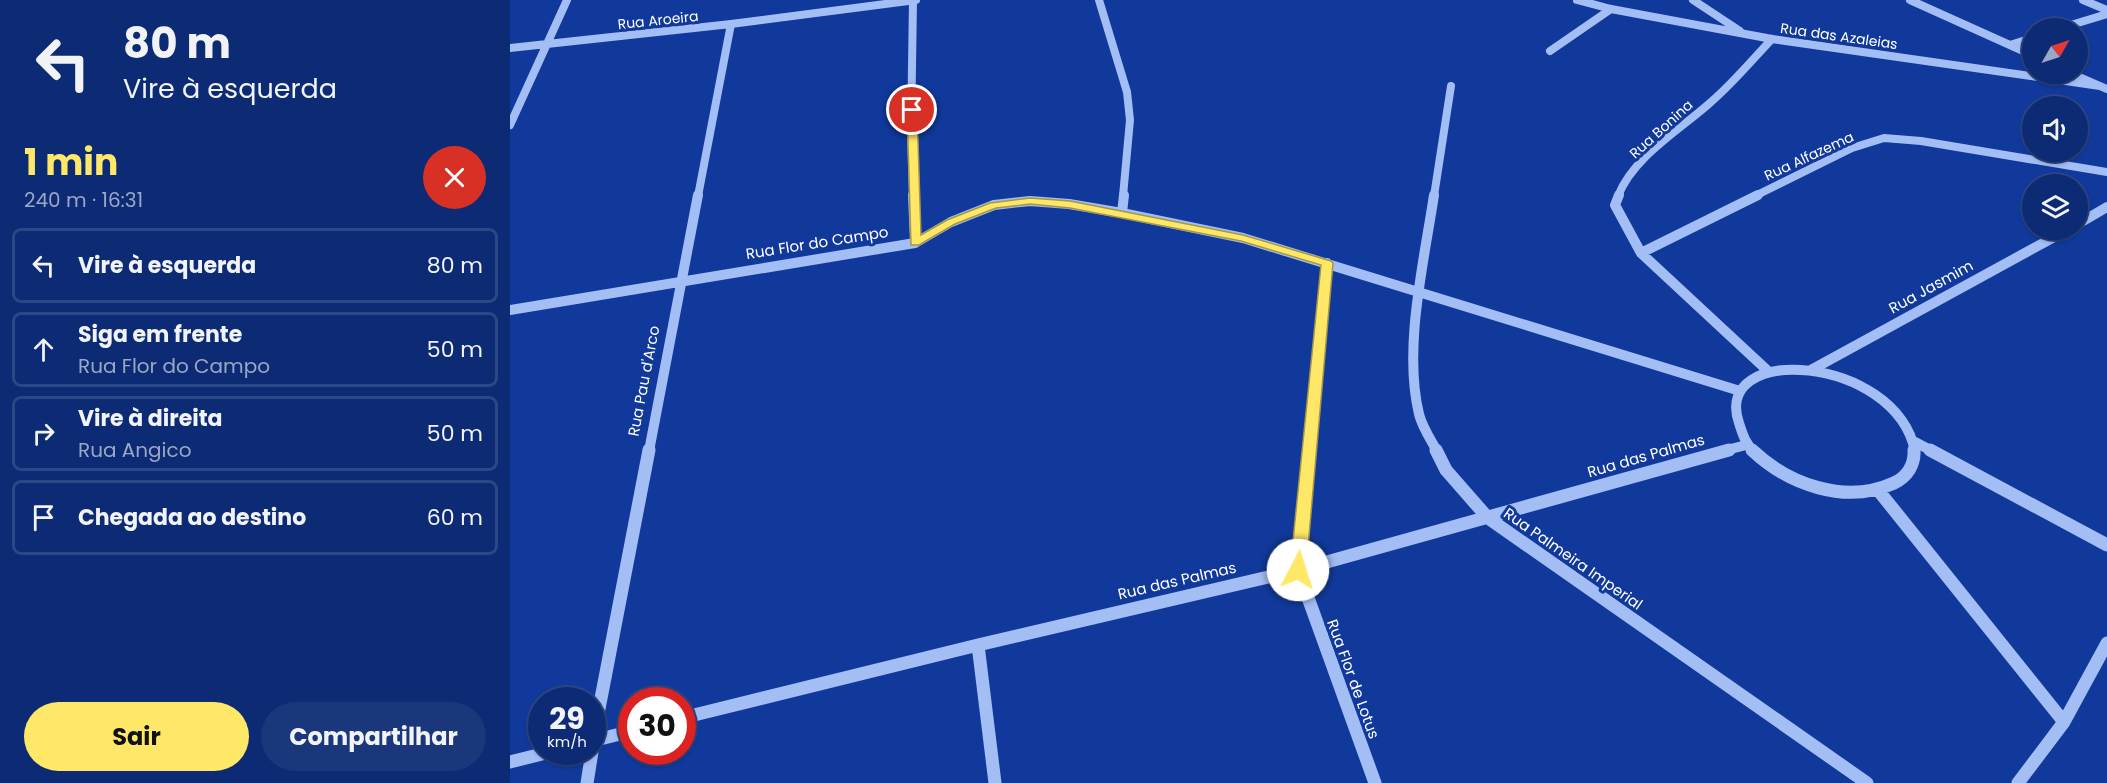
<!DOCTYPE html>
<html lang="pt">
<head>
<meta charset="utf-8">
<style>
  :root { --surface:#0c2b74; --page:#1a377c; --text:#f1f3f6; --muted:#9aa7c5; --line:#2c4786; --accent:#ffe867 }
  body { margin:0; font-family:Poppins,sans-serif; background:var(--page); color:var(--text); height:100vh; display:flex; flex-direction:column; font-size:22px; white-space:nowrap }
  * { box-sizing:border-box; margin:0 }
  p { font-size:20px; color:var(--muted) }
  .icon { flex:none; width:33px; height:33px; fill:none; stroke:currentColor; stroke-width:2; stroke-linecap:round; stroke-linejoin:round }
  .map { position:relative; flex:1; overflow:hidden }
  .panel { display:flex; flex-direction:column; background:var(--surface); width:510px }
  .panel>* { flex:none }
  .banner { background:#0c2b74; color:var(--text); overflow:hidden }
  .needle { width:39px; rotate:51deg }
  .tools { position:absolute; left:1512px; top:18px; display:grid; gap:12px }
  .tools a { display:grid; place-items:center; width:66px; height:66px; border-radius:50%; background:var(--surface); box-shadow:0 2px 4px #0004,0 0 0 2px var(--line); font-size:30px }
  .speed { position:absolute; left:18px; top:687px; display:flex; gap:12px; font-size:30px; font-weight:700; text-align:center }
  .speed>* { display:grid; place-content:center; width:78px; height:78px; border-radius:50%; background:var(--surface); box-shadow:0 2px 4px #0004,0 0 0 2px var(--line); line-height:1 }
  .speed small { font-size:15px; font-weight:400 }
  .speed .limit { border:9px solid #d22; background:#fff; color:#111 }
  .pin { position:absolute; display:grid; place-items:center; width:51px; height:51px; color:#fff; margin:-26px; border:3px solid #fff; border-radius:50%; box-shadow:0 2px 6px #0007 }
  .me { position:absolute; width:66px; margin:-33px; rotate:5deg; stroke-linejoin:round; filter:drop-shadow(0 0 4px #0008) }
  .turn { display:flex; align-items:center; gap:21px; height:126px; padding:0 24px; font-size:27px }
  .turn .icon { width:78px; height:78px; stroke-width:2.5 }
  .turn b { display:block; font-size:42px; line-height:51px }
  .round { display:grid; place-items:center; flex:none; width:63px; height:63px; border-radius:32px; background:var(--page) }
  .head { display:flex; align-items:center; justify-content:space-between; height:102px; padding:0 24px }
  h1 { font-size:36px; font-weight:700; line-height:45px; color:var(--accent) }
  .action { display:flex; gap:12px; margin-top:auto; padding:12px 24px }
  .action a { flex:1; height:69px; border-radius:36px; background:var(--accent); color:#111; font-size:24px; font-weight:700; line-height:69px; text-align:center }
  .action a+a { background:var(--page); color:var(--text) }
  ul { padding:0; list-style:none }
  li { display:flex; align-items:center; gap:18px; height:75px; margin:0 12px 9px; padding:0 12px; border:3px solid var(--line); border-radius:9px }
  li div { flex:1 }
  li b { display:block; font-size:22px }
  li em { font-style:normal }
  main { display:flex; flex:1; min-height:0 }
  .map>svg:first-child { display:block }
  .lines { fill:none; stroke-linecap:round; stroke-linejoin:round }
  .minor-far2 { stroke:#a3bdf5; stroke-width:8 }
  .minor-far1 { stroke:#a3bdf5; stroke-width:10 }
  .minor { stroke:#a3bdf5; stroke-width:13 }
  .route { fill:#ffe867; stroke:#a69743; stroke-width:1.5 }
  .labels { text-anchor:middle; stroke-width:6; stroke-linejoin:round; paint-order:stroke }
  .far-street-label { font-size:14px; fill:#fff; stroke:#10399b }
  .street-label { font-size:15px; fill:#fff; stroke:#10399b }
</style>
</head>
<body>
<main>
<section class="panel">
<div class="banner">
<div class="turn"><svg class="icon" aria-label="left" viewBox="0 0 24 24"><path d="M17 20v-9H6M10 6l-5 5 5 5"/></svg><div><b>80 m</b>Vire à esquerda</div></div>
</div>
<div class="head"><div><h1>1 min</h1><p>240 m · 16:31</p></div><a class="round" style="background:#d93025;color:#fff"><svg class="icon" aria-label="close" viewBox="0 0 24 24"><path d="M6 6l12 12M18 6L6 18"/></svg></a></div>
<ul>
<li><svg class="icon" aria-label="left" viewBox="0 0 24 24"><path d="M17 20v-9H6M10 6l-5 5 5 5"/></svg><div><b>Vire à esquerda</b></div><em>80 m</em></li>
<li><svg class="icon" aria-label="ahead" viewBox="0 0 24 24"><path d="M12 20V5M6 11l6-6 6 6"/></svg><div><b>Siga em frente</b><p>Rua Flor do Campo</p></div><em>50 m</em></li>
<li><svg class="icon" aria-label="right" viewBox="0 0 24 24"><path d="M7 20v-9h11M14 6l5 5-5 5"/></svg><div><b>Vire à direita</b><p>Rua Angico</p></div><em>50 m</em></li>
<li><svg class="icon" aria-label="arrive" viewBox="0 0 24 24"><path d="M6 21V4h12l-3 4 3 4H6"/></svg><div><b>Chegada ao destino</b></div><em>60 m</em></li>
</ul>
<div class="action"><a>Sair</a><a>Compartilhar</a></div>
</section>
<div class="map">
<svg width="1597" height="783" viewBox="0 0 1597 783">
  <rect width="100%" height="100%" fill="#10399b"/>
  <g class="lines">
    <path class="minor-far2" d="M403,0L401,132L403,196
      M589,0L617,92L620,120L613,196
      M1067,0L1101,9L1262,39L1590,86
      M1183,0L1230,31
      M1400,0L1522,55
      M1573,0L1597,10
      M1551,28L1597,14
      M1500,45L1522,38
      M0,48L221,24L406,0
      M1040,51L1101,9
      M1562,74L1597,89
      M0,125L57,0
      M188,196L221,24
      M924,196L941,86
      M1108,196C1124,156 1170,130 1201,102C1223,83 1242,60 1262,39
      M1245,196L1342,148L1374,138L1411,141L1597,172"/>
    <path class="minor-far1" d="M403,195L405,243
      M924,195C914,262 893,348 909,414C912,427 921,440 927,451
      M1109,195L1105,205L1131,253L1259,372
      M612,213L614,195
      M1568,224L1597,207
      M1131,253L1248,195
      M0,310L405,243L441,222L484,205L520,201L559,204L612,213L733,238L1230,391
      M1301,370L1557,230
      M1405,442L1422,451
      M139,451L188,195
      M799,451L817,263
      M1213,451L1236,445
      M1244,451C1235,443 1233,435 1229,423C1201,342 1385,355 1405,451"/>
    <path class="minor" d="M799,450L788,570L865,783
      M926,450L936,470L978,518L1357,783
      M1242,450C1279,485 1336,505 1384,483C1397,477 1405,465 1404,450
      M1420,450L1597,545
      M1368,490L1554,722
      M468,645L485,783
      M172,718L468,645L788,570L1219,450
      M82,741L122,731
      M82,745L139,450
      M0,762L40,752
      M77,783L82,752
      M1508,783L1554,722L1597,643"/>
  </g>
  <path class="route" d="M402,107L407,110L411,235L437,220L480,203L520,198L560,201L733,235L821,261L823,263L796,570L794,574L788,576L782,574L780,570L811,265L731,241L560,208L520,204L486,208L445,224L409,245H401L397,110Z"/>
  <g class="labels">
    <g class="far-street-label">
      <text transform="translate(148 20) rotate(-6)" y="5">Rua Aroeira</text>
      <text transform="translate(1329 36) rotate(8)" y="5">Rua das Azaleias</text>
      <text transform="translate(1151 129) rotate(-42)" y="5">Rua Bonina</text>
      <text transform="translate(1299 156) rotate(-25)" y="5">Rua Alfazema</text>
    </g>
    <g class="street-label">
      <text transform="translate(307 243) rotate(-9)" y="5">Rua Flor do Campo</text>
      <text transform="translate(1421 287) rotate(-29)" y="5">Rua Jasmim</text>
      <text transform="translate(134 381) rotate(-79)" y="5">Rua Pau d'Arco</text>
      <text transform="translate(1136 456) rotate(-16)" y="5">Rua das Palmas</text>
      <text transform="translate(1063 559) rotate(35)" y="5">Rua Palmeira Imperial</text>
      <text transform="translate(667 581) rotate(-13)" y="5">Rua das Palmas</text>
      <text transform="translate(843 679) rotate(70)" y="5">Rua Flor de Lotus</text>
    </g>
  </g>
</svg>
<div class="tools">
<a><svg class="needle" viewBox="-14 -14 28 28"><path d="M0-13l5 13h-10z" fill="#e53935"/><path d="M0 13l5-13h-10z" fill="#9aa7c5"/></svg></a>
<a><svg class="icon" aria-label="sound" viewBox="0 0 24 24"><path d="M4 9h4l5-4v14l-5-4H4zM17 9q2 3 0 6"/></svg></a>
<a><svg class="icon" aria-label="layers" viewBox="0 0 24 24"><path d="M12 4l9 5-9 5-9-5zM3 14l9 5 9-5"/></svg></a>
</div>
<div class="speed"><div>29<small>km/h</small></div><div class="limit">30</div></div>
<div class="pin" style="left:402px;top:110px;background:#d93025"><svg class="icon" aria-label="arrive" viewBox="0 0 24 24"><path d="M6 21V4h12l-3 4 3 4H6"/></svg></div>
<svg class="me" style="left:788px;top:570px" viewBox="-20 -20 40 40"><circle r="19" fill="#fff"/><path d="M0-13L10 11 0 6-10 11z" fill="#ffe867"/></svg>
</div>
</main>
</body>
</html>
